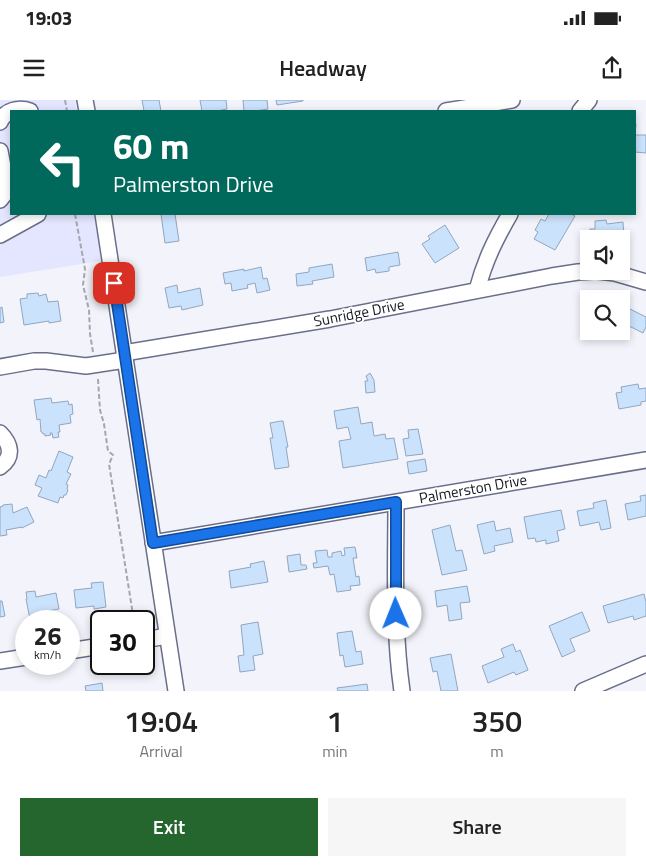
<!DOCTYPE html>
<html lang="en">
<head>
<meta charset="utf-8">
<style>
  :root { --surface:#fff; --page:#f6f6f6; --text:#222; --muted:#767676; --accent:#25652e }
  body { margin:0; font-family:"Titillium Web",sans-serif; background:var(--page); color:var(--text); height:100vh; display:flex; flex-direction:column; font-size:19px; white-space:nowrap }
  * { box-sizing:border-box; margin:0 }
  p { font-size:16px; color:var(--muted) }
  .icon { flex:none; width:28px; height:28px; fill:none; stroke:currentColor; stroke-width:2; stroke-linecap:round; stroke-linejoin:round }
  .map { position:relative; height:591px; overflow:hidden }
  .side { display:flex; flex-direction:column; background:var(--surface); flex:1 }
  .side>* { flex:none }
  .hud { position:absolute; left:10px; top:10px; width:626px; height:105px; border-radius:0px; box-shadow:0 2px 8px #0003; background:#00695c; color:#fff; overflow:hidden }
  .controls { position:absolute; left:580px; top:130px; display:grid; gap:10px }
  .controls a { display:grid; place-items:center; width:50px; height:50px; border-radius:0px; background:var(--surface); box-shadow:0 2px 8px #0003; font-size:25px }
  .speed { position:absolute; left:15px; top:510px; display:flex; gap:10px; font-size:25px; font-weight:700; text-align:center }
  .speed>* { display:grid; place-content:center; width:65px; height:65px; border-radius:50%; background:var(--surface); box-shadow:0 2px 8px #0003; line-height:1 }
  .speed small { font-size:12px; font-weight:400 }
  .speed .limit { border:2px solid #111; border-radius:8px; background:#fff; color:#111 }
  .pin { position:absolute; display:grid; place-items:center; width:42px; height:42px; color:#fff; margin:-21px; border-radius:10px; box-shadow:0 2px 8px #0006 }
  .me { position:absolute; width:55px; margin:-28px; rotate:359deg; stroke-linejoin:round; filter:drop-shadow(0 0 4px #0008) }
  .turn { display:flex; align-items:center; gap:18px; height:105px; padding:0 20px; font-size:22px }
  .turn .icon { width:65px; height:65px; stroke-width:2.5 }
  .turn b { display:block; font-size:35px; line-height:42px }
  .eta { display:flex; justify-content:space-evenly; align-items:center; height:85px; text-align:center }
  .eta b { font-size:30px; font-weight:600; line-height:35px }
  .button { display:flex; gap:10px; margin-top:auto; padding:10px 20px }
  .button a { flex:1; height:58px; border-radius:0px; background:var(--accent); color:#fff; font-size:20px; font-weight:600; line-height:58px; text-align:center }
  .button a+a { background:var(--page); color:var(--text) }
  .status { display:flex; justify-content:space-between; align-items:center; height:35px; padding:0 25px; background:var(--surface); direction:ltr }
  .status svg { height:14px; fill:currentColor }
  header { display:flex; justify-content:space-between; align-items:center; height:65px; padding:0 20px; background:var(--surface); font-size:22px; font-weight:600 }
  .map>svg:first-child { display:block }
  .built { fill:#e3e6fe }
  .building { fill:#cbe2fc; stroke:#91a6c0 }
  .lines { fill:none; stroke-linecap:round; stroke-linejoin:round }
  .minor-casing { stroke:#6a6e8a; stroke-width:18 }
  .path { stroke:#a5a6af; stroke-width:2; stroke-dasharray:5 2.5; stroke-linecap:butt }
  .minor { stroke:#fff; stroke-width:15 }
  .route-casing { stroke:#114b97; stroke-width:12 }
  .route { stroke:#1a73e8; stroke-width:9 }
  .labels { text-anchor:middle; stroke-width:4; stroke-linejoin:round; paint-order:stroke }
  .street-label { font-size:15px; fill:#151621; stroke:#fff }
</style>
</head>
<body>
<div class="status"><b>19:03</b><svg viewBox="0 0 49 12"><path d="M0 12V9h3v3zM5 12V6h3v6zM10 12V3h3v9zM15 12V0h3v12zM26 1h20v11H26zM47 4h2v5h-2z"/></svg></div>
<header><svg class="icon" aria-label="menu" viewBox="0 0 24 24"><path d="M4 6h16M4 12h16M4 18h16"/></svg>Headway<svg class="icon" aria-label="share" viewBox="0 0 24 24"><path d="M12 15V3M7 8l5-5 5 5M5 13v7h14v-7"/></svg></header>
<div class="map">
<svg width="646" height="591" viewBox="0 0 646 591">
  <rect width="100%" height="100%" fill="#f3f4fb"/>
  <path class="built" d="M0,0H75L77,11H11V114H94L101,161L0,177Z"/>
  <path class="building" d="M142,0H159L161,11H144Z
    M200,0H226L227,9L217,11H202Z
    M243,0H267L268,9L255,11H244Z
    M276,0H303V1L277,5Z
    M635,24H636L635,35H646V53L635,52Z
    M161,114H175L179,141L165,143Z
    M549,114H571L575,116L555,150L534,139L538,132L535,130L541,119L545,121Z
    M606,120L607,124L623,122L624,137L617,138V139H591L590,129H595V121Z
    M445,125L459,148L435,163L422,144L430,139L428,136Z
    M398,152L400,165L389,167V171L376,173L375,169L367,171L365,158Z
    M332,164L334,177L312,181L313,184L297,186L296,174L309,172V168Z
    M261,167L263,179L267,178L270,190L257,193L255,183L247,185L248,188L232,191L231,183L225,184L223,173L244,169V171Z
    M177,185L178,193L200,188L203,205L182,210L181,206L169,208L165,188Z
    M38,193L39,196L46,194L48,202L58,201L61,221L49,223V221L24,225L20,199L27,198V194Z
    M624,206L646,217V227L643,233L621,222V211Z
    M2,207L4,222L0,223V208Z
    M370,273L374,280L375,292L366,293L365,281H368L366,276Z
    M638,284L639,289L646,288V301L641,302V305L619,309L616,293L622,292L621,287Z
    M51,298L52,303L68,301L69,305L72,304L73,314L70,315L71,323L59,325L60,332H58L59,337L53,338L52,333H50L51,335L45,336V334H43L42,332H41L40,319L37,320L34,300Z
    M358,307L361,324L372,322L374,336L385,334L386,339L394,338L398,359L343,368L339,341L351,339L348,327L337,329L334,311Z
    M281,321H283L288,347H286L289,367L275,369L270,338H273L270,323Z
    M418,329L423,354L406,356L403,339L409,338L408,330Z
    M59,351L73,357L67,372L71,374L66,384L68,385L67,389L68,390L66,395H64L63,398L60,397L58,403L38,396L42,388L35,385L39,375L46,378L49,370L51,371Z
    M425,359L427,371L409,374L407,362Z
    M646,395V416L628,420L625,404L641,401L640,396Z
    M606,400L611,428L601,430L599,422L580,426L577,411L594,408L593,403Z
    M12,404L13,413L27,407L34,422L22,428V427L6,430L7,435L0,436V407L3,406V405Z
    M561,410L565,429L557,431L559,441L546,444V440L536,442L535,438L528,439L524,417Z
    M494,421L496,431L510,428L513,442L494,446L495,451L484,454L477,425Z
    M450,425L456,451L462,450L467,470L442,475L432,430Z
    M355,447L357,458H353L356,477L359,476L360,485L350,486L351,490L337,492L334,474L330,475L328,466L314,468L313,463H317L315,451L327,450L328,457H332V453L341,451L342,456L345,455L344,448Z
    M300,454L301,465H306L307,469L289,472L287,456Z
    M264,461L268,482L231,488L229,471L251,467L250,464Z
    M103,482L106,507L94,509V506L76,508L74,490L92,488L91,483Z
    M467,486L470,502L460,503L462,519L449,521L447,505L437,507L435,491Z
    M35,491L36,497L56,493L59,509L48,511V515L30,519L26,499H27L26,492Z
    M644,494L646,502V516L634,520L633,516L608,523L603,506Z
    M0,501H2L5,516L0,517Z
    M582,512L590,531L570,539L575,551L562,557L549,526Z
    M258,522L263,554L253,556L255,570L240,572L238,556L244,555L241,525Z
    M352,531L356,552L361,551L363,564L345,567L343,555L340,556L337,533Z
    M513,544L516,552L520,550L528,570L516,575L514,572L488,583L482,566L504,557L501,549Z
    M451,554L458,591H441L437,571L433,572L430,558Z
    M102,583L103,591H86L85,586Z
    M367,584L368,591H338L337,588Z"/>
  <g class="lines">
    <g class="minor-casing">
      <path id="minor" d="M85,0L87,11
        M446,11L512,0
        M580,11L589,0
        M0,22C5,10 19,7 30,11
        M0,51L6,83L7,91L0,100
        M103,114L176,591
        M0,135L38,114
        M598,171L615,173L646,182
        M477,190C485,160 495,140 510,114
        M124,253L330,219L552,176L578,172L593,171
        M0,267L34,261H46L86,266L125,260
        M0,333C11,344 14,357 0,367
        M396,402C396,465 393,529 402,591
        M153,443L646,360
        M144,540L167,536
        M69,551L101,546
        M0,561L26,557
        M583,591L646,564"/>
    </g>
    <path class="path" d="M65,0L67,11
      M75,114L85,169L83,185L89,210L90,234L93,252
      M98,279L100,310L104,324L108,351L113,355L109,364L134,521"/>
    <use href="#minor" class="minor"/>
  </g>
  <g class="lines">
    <g class="route-casing">
      <path id="route" d="M114,183L153,443L396,402V514"/>
    </g>
    <use href="#route" class="route"/>
  </g>
  <g class="labels">
    <g class="street-label">
      <text transform="translate(359 213) rotate(-11)" y="5">Sunridge Drive</text>
      <text transform="translate(473 389) rotate(-10)" y="5">Palmerston Drive</text>
    </g>
  </g>
</svg>
<div class="controls">
<a><svg class="icon" aria-label="sound" viewBox="0 0 24 24"><path d="M4 9h4l5-4v14l-5-4H4zM17 9q2 3 0 6"/></svg></a>
<a><svg class="icon" aria-label="search" viewBox="0 0 24 24"><circle cx="10" cy="10" r="6"/><path d="M15 15l6 6"/></svg></a>
</div>
<div class="speed"><div>26<small>km/h</small></div><div class="limit">30</div></div>
<div class="pin" style="left:114px;top:183px;background:#d93025"><svg class="icon" aria-label="arrive" viewBox="0 0 24 24"><path d="M6 21V4h12l-3 4 3 4H6"/></svg></div>
<svg class="me" style="left:396px;top:514px" viewBox="-20 -20 40 40"><circle r="19" fill="#fff"/><path d="M0-13L10 11 0 6-10 11z" fill="#1a73e8"/></svg>
<div class="hud">
<div class="turn"><svg class="icon" aria-label="left" viewBox="0 0 24 24"><path d="M17 20v-9H6M10 6l-5 5 5 5"/></svg><div><b>60 m</b>Palmerston Drive</div></div>
</div>
</div>
<section class="side">
<div class="eta">
<div><b>19:04</b><p>Arrival</p></div>
<div><b>1</b><p>min</p></div>
<div><b>350</b><p>m</p></div>
</div>
<div class="button"><a>Exit</a><a>Share</a></div>
</section>
</body>
</html>
